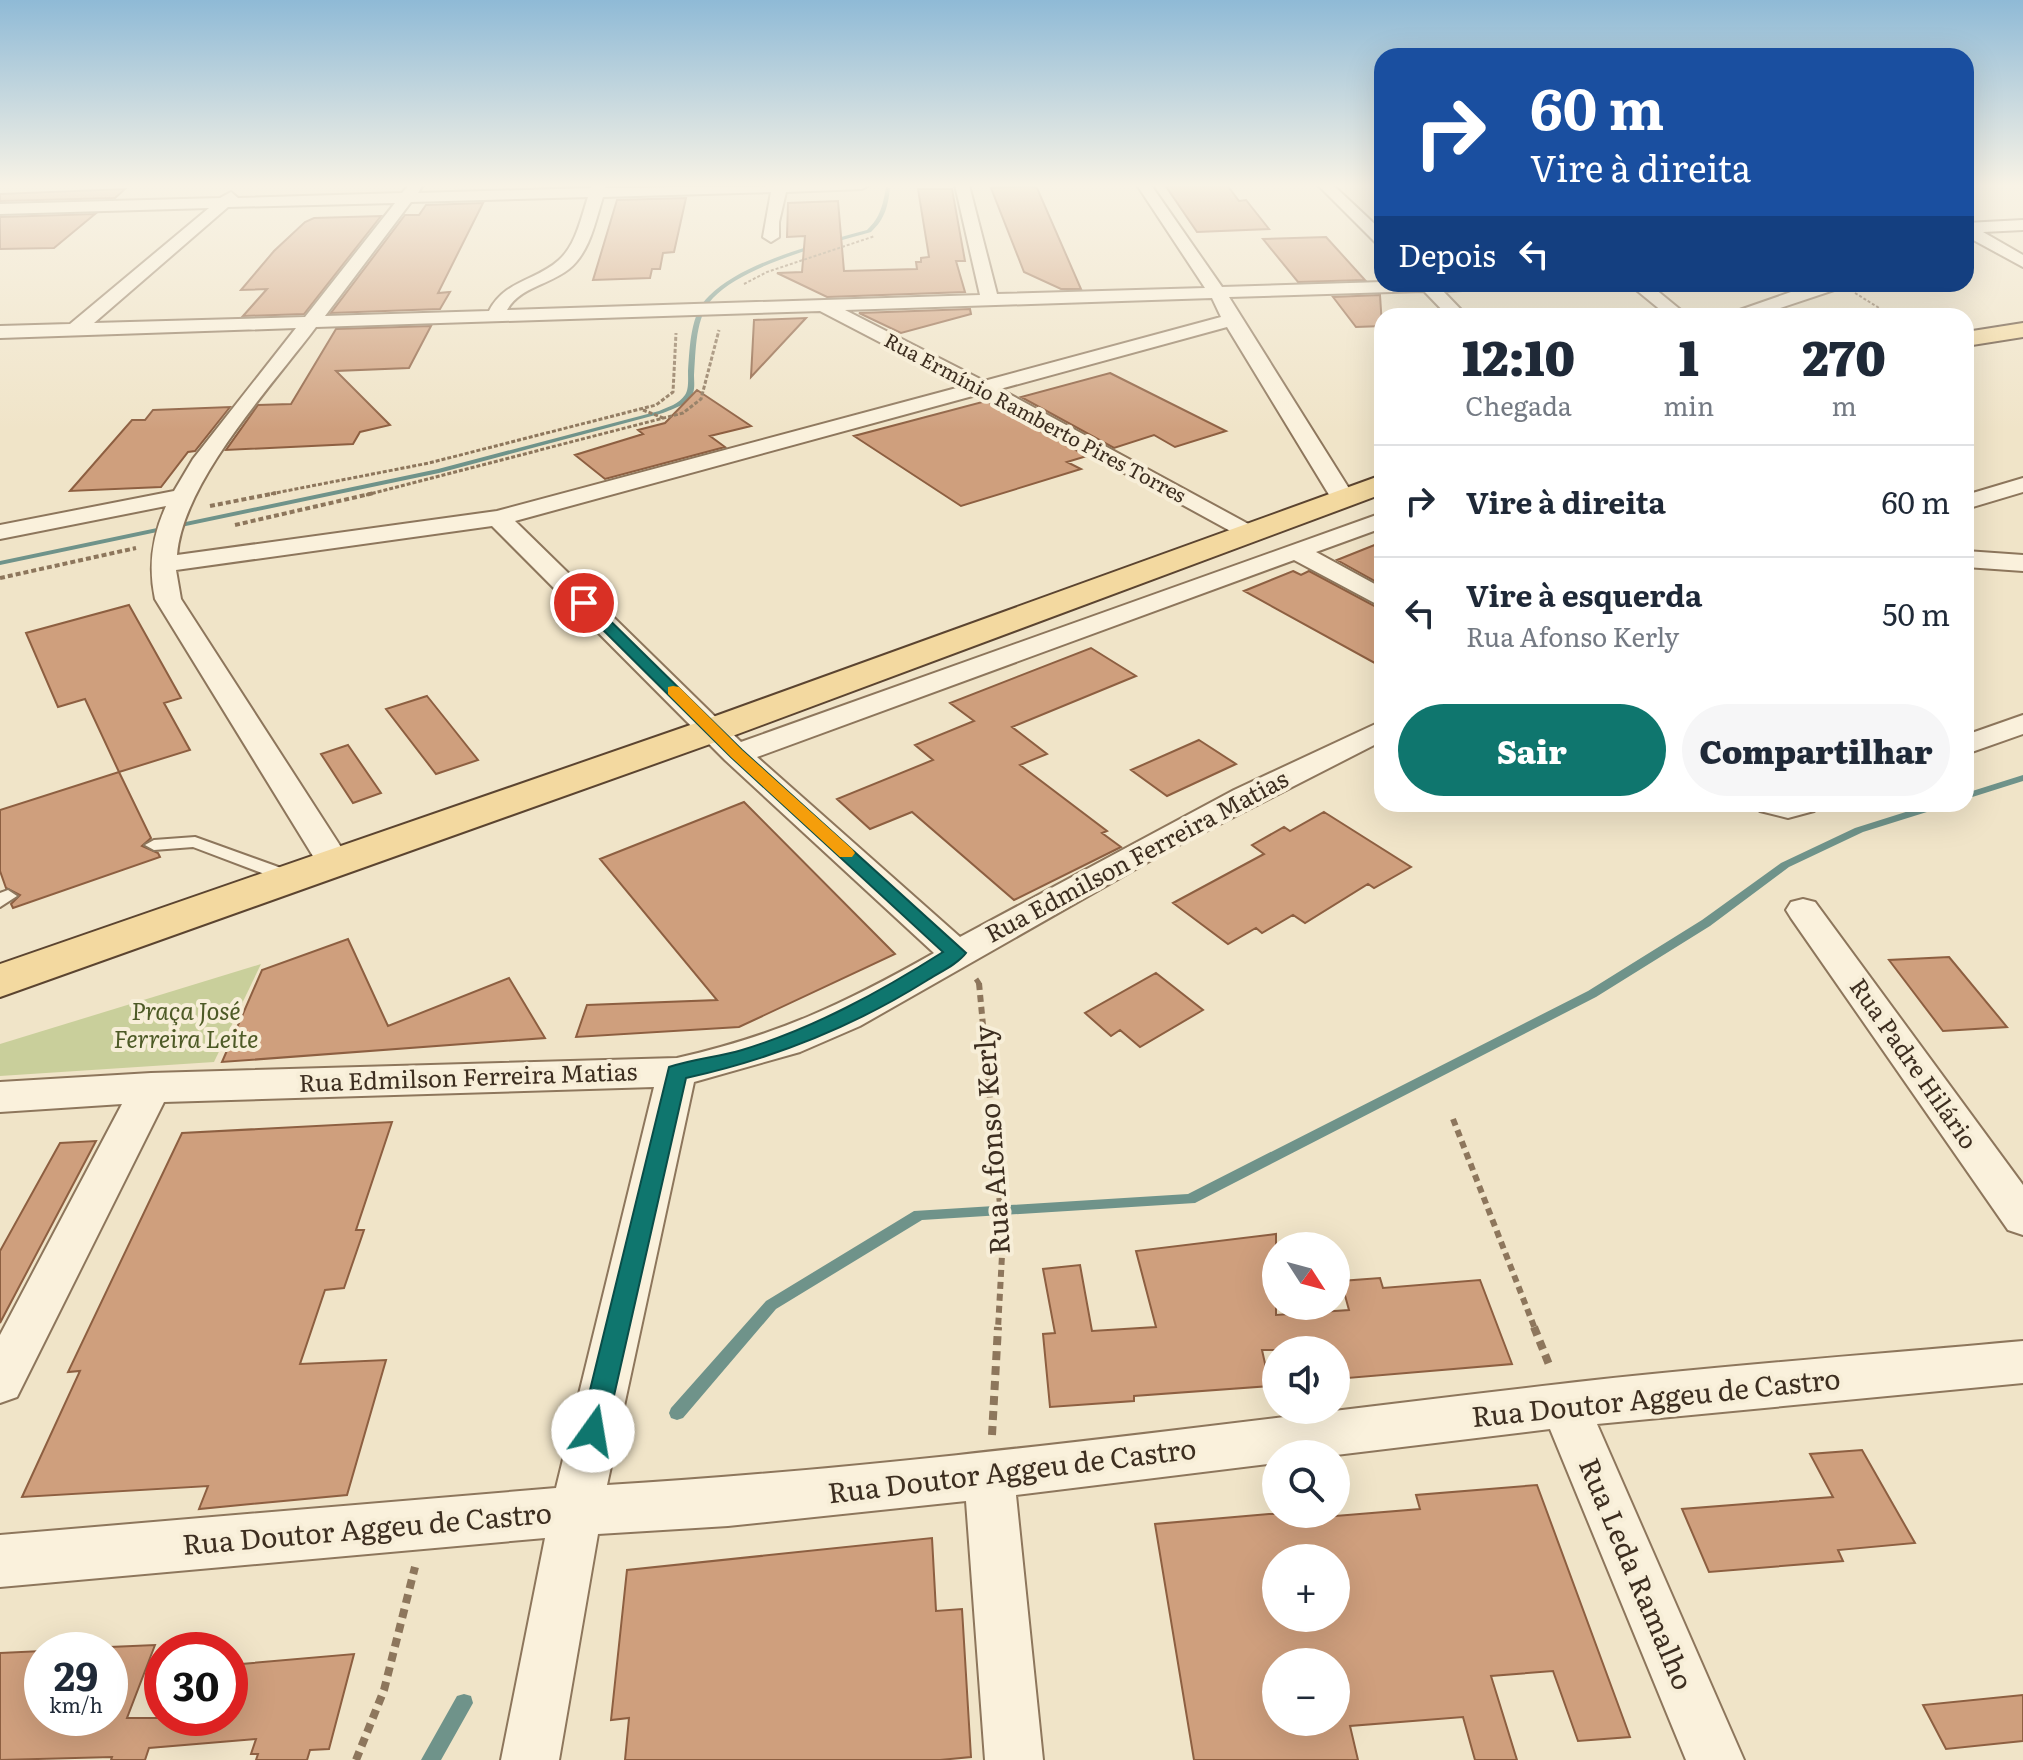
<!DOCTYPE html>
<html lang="pt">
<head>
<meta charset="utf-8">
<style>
  :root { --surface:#fff; --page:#f6f6f7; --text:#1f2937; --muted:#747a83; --line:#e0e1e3; --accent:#0f766e }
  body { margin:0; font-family:Literata,serif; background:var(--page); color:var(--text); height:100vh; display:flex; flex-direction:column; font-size:30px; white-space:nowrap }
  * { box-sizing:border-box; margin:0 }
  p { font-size:26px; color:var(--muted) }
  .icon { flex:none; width:44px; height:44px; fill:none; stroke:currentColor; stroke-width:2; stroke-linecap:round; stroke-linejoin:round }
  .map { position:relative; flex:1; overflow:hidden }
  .details { position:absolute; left:1374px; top:308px; width:600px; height:504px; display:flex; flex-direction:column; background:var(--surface); border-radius:24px; box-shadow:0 8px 32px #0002 }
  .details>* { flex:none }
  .top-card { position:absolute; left:1374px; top:48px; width:600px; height:244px; border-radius:24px; box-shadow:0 8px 32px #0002; background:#1a4fa0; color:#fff; overflow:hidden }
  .needle { width:52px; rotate:126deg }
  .fabs { position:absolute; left:1262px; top:1232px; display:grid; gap:16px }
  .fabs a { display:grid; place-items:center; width:88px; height:88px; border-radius:50%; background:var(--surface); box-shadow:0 8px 32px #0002; font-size:40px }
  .speed { position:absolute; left:24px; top:1632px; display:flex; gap:16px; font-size:40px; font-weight:700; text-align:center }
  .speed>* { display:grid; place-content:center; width:104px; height:104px; border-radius:50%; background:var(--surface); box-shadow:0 8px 32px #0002; line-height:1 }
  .speed small { font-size:20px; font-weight:400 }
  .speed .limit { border:12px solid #d22; background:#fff; color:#111 }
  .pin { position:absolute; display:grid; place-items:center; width:68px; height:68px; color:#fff; margin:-34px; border:4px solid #fff; border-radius:50%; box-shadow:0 2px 8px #0007 }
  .me { position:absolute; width:88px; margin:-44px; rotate:13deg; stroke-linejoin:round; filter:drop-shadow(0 0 6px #0008) }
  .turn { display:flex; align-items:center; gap:28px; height:168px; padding:0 24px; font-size:36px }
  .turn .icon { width:104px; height:104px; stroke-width:2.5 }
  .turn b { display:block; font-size:56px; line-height:68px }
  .then { display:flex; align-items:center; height:76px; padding:0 24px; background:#0003; gap:16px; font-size:30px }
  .eta { display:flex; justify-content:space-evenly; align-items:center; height:136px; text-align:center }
  .eta b { font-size:48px; font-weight:800; line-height:56px }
  .cta { display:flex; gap:16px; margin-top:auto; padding:16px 24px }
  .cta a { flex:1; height:92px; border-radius:48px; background:var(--accent); color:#fff; font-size:32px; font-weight:800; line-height:92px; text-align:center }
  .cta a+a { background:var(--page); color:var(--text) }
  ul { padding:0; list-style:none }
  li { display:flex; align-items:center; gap:24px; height:112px; padding:0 24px; border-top:2px solid var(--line) }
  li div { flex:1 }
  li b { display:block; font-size:30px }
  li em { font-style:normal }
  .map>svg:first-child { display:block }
  .green { fill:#c9cf9b }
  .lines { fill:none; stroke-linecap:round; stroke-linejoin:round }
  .stream { fill:#6f938a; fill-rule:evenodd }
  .building { fill:#cf9f7d; stroke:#8d5f41; stroke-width:2; fill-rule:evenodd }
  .service-casing { stroke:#8d765c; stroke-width:4 }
  .minor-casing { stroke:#8d765c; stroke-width:4 }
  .primary-casing { stroke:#5b4430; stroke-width:4 }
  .path-far5 { stroke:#8d765c; stroke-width:2; stroke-dasharray:3 2; stroke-linecap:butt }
  .path-far4 { stroke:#8d765c; stroke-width:3; stroke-dasharray:4 2; stroke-linecap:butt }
  .path-far3 { stroke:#8d765c; stroke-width:4; stroke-dasharray:5 3; stroke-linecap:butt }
  .path-far2 { stroke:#8d765c; stroke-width:5; stroke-dasharray:6 4; stroke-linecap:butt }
  .path-far1 { stroke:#8d765c; stroke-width:6; stroke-dasharray:7 5; stroke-linecap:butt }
  .path { stroke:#8d765c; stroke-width:8; stroke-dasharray:9 6; stroke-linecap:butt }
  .service { fill:#faf1dc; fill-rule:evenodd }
  .minor { fill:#faf1dc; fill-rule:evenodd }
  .primary { fill:#f3d9a0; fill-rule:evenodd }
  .route { fill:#0f766e; stroke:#0a4d48; stroke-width:2 }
  .slow { fill:#f59e0b }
  .labels { text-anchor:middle; stroke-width:8; stroke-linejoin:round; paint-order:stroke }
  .far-street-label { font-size:20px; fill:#3d2e20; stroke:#f7eed8 }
  .street-label { font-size:24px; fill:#3d2e20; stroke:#f7eed8 }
  .park-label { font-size:24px; font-style:italic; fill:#4d5a26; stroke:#f7eed8 }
  .near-street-label { font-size:28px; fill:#3d2e20; stroke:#f7eed8 }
</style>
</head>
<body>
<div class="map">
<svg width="2023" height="1760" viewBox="0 0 2023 1760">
  <rect width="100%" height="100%" fill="#f0e4c8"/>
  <path class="green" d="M261,964L214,1062L0,1076V1044Z"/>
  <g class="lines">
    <path class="stream" d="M886,187L890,188C888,206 885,219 871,232C825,245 746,264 713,298C695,317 696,350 694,375C694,380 695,388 693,393C689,404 673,409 663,413L439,473L0,565V561L438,469L659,411C668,407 679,404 685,395C689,389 688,379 688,371C690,346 690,314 709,296C744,261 820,243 867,230C881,217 883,204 886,187Z
      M2023,775V781L1966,799V793Z
      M1931,804H1947L1946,806L1863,832L1789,867L1710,926L1596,997L1195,1203L922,1220L776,1309L683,1418L677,1420L671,1418L669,1413L671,1408L766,1301L914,1211L1188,1194L1588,991L1702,920L1781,863L1855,828Z
      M464,1694L471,1696L473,1703L441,1760H421L457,1696Z"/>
  </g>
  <path class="building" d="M1165,185H1227L1239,201L1246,200L1269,229L1197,232Z
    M1031,186L1037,188L1081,289H1061L1024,272L991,188Z
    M125,189L115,198L0,201V194Z
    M918,189H952L965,261H956L965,292L827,297L777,273L802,272L805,236L787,237L788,203L838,201L844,271L917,269L916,262H921V258L929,257Z
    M686,198L674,252L663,253L660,269H652L650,278L593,280L617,200Z
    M483,203L438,293L450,292L440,309L331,313L405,215H419L426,205Z
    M95,214L54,248L0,249V217Z
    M381,216L304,314L243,316L267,289L241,290L274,251L305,222L314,218Z
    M1326,237L1365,280L1298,282L1263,239Z
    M1380,295L1382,326L1356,327L1333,297Z
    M970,309L971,314L901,333L859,313Z
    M806,318L751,377L754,320Z
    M431,326L409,368L336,371L390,425L360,432L353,444L226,450L258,405L291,404L336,329Z
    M1110,373L1226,431L1175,447L1154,435L1114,448L1021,397Z
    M697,390L751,426L710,436L725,447L605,479L575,455L643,434L638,430L665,423Z
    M986,401L1087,456L1067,462L1081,469L961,506L854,436Z
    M230,407L195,451L188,452L161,487L70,491L132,420H145L153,410Z
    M1382,542V585L1337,560Z
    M1293,571L1301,575L1309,571L1382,610V667L1244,591Z
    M129,605L181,698L164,703L190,750L119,772L85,699L58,707L26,633Z
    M1091,648L1136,676L1012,727L1047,754L1020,765L1107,831L1102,833L1121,847L1014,900L912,812L870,829L837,799L933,760L915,745L974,721L950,703Z
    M427,696L451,726L478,760L436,774L386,709Z
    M1199,740L1236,764L1167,796L1131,770Z
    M348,745L381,793L353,803L321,754Z
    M119,772L151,838L142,846L158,853L160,857L13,908L11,904L20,895L6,888L0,871V810Z
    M744,802L895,954L739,1027L576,1037L587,1005L717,1000L600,859Z
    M1324,812L1411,867L1374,888L1368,884L1305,923L1293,915L1262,933L1256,928L1228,944L1173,903L1264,854L1252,845L1284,827L1290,831Z
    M348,939L388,1026L509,978L545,1038L222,1062L262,970Z
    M1949,957L2007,1027L1943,1031L1889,960Z
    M1156,973L1203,1010L1140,1047L1120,1030L1111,1036L1085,1013Z
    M392,1122L356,1230H364L344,1288L325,1290L300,1364L386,1360L347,1495L199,1509L208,1486L22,1497L80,1371L68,1372L182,1133Z
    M96,1141L0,1323V1251L60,1143Z
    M1276,1234V1315L1349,1310L1341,1281L1380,1278L1383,1288L1480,1280L1512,1364L1336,1379V1350H1262L1270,1386L1134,1396V1401L1050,1407L1043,1334L1055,1333L1043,1269L1080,1265L1092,1331L1156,1327L1136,1251Z
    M1862,1450L1915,1543L1838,1550L1843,1561L1709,1572L1682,1509L1833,1497L1810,1454Z
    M1537,1485L1630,1737L1578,1741L1553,1671L1491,1676L1517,1760H1475L1463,1717L1350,1726L1358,1760H1194L1155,1524L1269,1514H1298L1299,1519L1420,1509L1416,1495ZM1276,1558H1336V1618H1276ZM1276,1662H1336V1722H1276Z
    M932,1538L936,1611L962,1609L971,1757L940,1760H625L629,1718L611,1720L627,1570Z
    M155,1645L127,1718H230V1665L354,1654L329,1749L310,1750L307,1760H256L258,1754H251L256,1739L149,1748L145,1760H111L112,1757L0,1760V1653L42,1651V1718H110V1647Z
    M2023,1695V1741L1946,1749L1923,1705Z"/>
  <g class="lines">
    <g class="service-casing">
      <path id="service" d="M195,837L295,873L298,877L295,881H283L193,847L154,850L145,845L154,840Z
        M8,890L17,896L0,907V893Z"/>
    </g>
    <g class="minor-casing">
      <path id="minor" d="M409,185H423L418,193L591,188L592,185H606L605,188L869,185L862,189L786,192L779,222V237L771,242L763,237L771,192L603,197C595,222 590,252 569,269C549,285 520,287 507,310L980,295L955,185H969L997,294L1205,288L1137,185H1151L1222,287L1382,282L1491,284L1482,289L1443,291L1467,316H1448L1424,291L1229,297L1355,498L1351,503H1335L1331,498L1227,327L1000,389L1254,527L1257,532L1254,537L1245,539L980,394L515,521L741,742L1382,513V528L1316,552L1382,588V607L1294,560L757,757L960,937L1234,790L1382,721V741L1167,851L860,1026L800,1052L694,1082L607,1485C926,1466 1243,1420 1560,1384C1714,1366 1869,1355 2023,1341V1383L1597,1424L1744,1760H1686L1550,1429L1336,1455L1276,1454V1463L1016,1495L1043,1760H985L966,1501L728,1526L598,1534L559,1760H501L545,1538L0,1587V1535L556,1488L654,1087L164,1102L17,1397L0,1403V1335L122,1104L0,1112V1082L151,1073L677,1058C778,1035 844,1004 934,953L725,760L492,526L176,570L181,599L350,861L345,868L333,871L321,868L316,861L155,599C148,566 152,537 166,506L0,539V525L174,491L193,459L296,328L0,338V326L70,324L209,208L0,214V204L220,198L231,192L238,198L402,193ZM588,197C581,218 576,245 559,260C536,281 505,280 489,311L325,316L411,202ZM395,203L305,317L94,323L228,207ZM1212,298L1221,317L984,381L845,310ZM820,311L964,386L497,511L177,555C183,481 271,387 316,327Z
        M1318,185H1333L1382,231V245L1376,243Z
        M2023,220V230L1983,232L2023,255V267L1966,236V223Z
        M1629,284H1649L1688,316H1668Z
        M1814,284H1843L1840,288L1756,316H1731L1734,312Z
        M2023,478V492L1966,509V495Z
        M1966,551L2023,555V571L1966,567Z
        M2023,715V734L1966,754V735Z
        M1755,804H1819L1814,811L1788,818L1760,811Z
        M1803,899L1815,902L2023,1185V1235L2008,1230L1791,918L1786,910L1791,902Z"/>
    </g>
    <g class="primary-casing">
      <path id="primary" d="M2023,323V337L1966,346V332Z
        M1382,475V494L727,738L0,997V964L699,722Z"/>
    </g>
    <path class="path-far5" d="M744,284L767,272L875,236
      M1855,293L1892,316"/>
    <path class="path-far4" d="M643,410L663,418
      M265,495L429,463L656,405L673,392L676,333
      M366,495L683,413L701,399L719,330"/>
    <path class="path-far3" d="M210,506L276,493
      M235,525L374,493
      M0,578L136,548"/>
    <path class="path-far2" d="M976,979L980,985"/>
    <path class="path-far1" d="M979,983L1003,1237L998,1329
      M1453,1119L1535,1329"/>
    <path class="path" d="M1534,1327L1550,1367
      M992,1435L998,1327
      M356,1760L384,1690L415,1567"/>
    <use href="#service" class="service"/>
    <use href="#minor" class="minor"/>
    <use href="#primary" class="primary"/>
  </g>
  <linearGradient id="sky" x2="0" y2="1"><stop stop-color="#8fbad6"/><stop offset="0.43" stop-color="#f8f3e6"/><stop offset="1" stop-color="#f8f3e6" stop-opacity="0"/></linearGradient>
  <rect width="2023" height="431" fill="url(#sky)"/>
  <path class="route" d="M584,599L589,600L742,750L966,953C957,965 938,973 926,981C851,1028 772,1059 686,1078L606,1431L603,1440L593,1443L584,1440L580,1431L669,1067C693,1059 718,1057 742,1050C814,1028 880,992 943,952L731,757L579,606V600Z"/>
  <path class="slow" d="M673,686L679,687L742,750L852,849L855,853L852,857H840L731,757L668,694V687Z"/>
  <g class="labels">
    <g class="far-street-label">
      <text transform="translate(1035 418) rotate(28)" y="7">Rua Ermínio Ramberto Pires Torres</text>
    </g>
    <g class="street-label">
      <text transform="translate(1137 857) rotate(-28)" y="8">Rua Edmilson Ferreira Matias</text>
      <text transform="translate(1913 1064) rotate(55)" y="8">Rua Padre Hilário</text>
      <text transform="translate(468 1078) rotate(-2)" y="8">Rua Edmilson Ferreira Matias</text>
    </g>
    <g class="park-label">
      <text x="186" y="1020">Praça José<tspan x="186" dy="28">Ferreira Leite</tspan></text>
    </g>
    <g class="near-street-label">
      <text transform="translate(992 1140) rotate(-94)" y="10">Rua Afonso Kerly</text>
      <text transform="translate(1656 1398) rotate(-6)" y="10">Rua Doutor Aggeu de Castro</text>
      <text transform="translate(1012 1471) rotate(-7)" y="10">Rua Doutor Aggeu de Castro</text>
      <text transform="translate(367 1529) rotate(-5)" y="10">Rua Doutor Aggeu de Castro</text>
      <text transform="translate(1636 1574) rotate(67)" y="10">Rua Leda Ramalho</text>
    </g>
  </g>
</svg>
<div class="fabs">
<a><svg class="needle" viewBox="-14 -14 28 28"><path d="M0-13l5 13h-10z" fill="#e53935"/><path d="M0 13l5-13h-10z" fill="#747a83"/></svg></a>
<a><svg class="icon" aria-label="sound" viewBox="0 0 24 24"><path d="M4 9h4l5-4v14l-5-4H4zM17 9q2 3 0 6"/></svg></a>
<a><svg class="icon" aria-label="search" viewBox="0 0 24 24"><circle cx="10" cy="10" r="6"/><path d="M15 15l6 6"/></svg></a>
<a>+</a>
<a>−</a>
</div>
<div class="speed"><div>29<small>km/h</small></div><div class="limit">30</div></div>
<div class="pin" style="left:584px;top:603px;background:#d93025"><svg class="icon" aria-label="arrive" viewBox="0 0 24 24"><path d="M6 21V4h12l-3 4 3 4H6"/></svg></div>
<svg class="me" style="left:593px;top:1431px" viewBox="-20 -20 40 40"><circle r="19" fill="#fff"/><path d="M0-13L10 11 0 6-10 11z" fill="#0f766e"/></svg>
<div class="top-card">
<div class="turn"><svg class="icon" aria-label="right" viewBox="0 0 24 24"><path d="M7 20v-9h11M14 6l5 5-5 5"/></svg><div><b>60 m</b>Vire à direita</div></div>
<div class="then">Depois<svg class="icon" aria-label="left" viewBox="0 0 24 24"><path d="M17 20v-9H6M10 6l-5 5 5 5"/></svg></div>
</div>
<section class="details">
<div class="eta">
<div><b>12:10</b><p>Chegada</p></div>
<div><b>1</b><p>min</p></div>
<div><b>270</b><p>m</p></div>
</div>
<ul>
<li><svg class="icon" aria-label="right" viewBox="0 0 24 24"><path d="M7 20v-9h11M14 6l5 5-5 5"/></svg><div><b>Vire à direita</b></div><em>60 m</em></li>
<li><svg class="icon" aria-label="left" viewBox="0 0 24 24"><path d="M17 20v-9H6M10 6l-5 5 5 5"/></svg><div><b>Vire à esquerda</b><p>Rua Afonso Kerly</p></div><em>50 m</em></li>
</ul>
<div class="cta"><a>Sair</a><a>Compartilhar</a></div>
</section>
</div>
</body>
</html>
